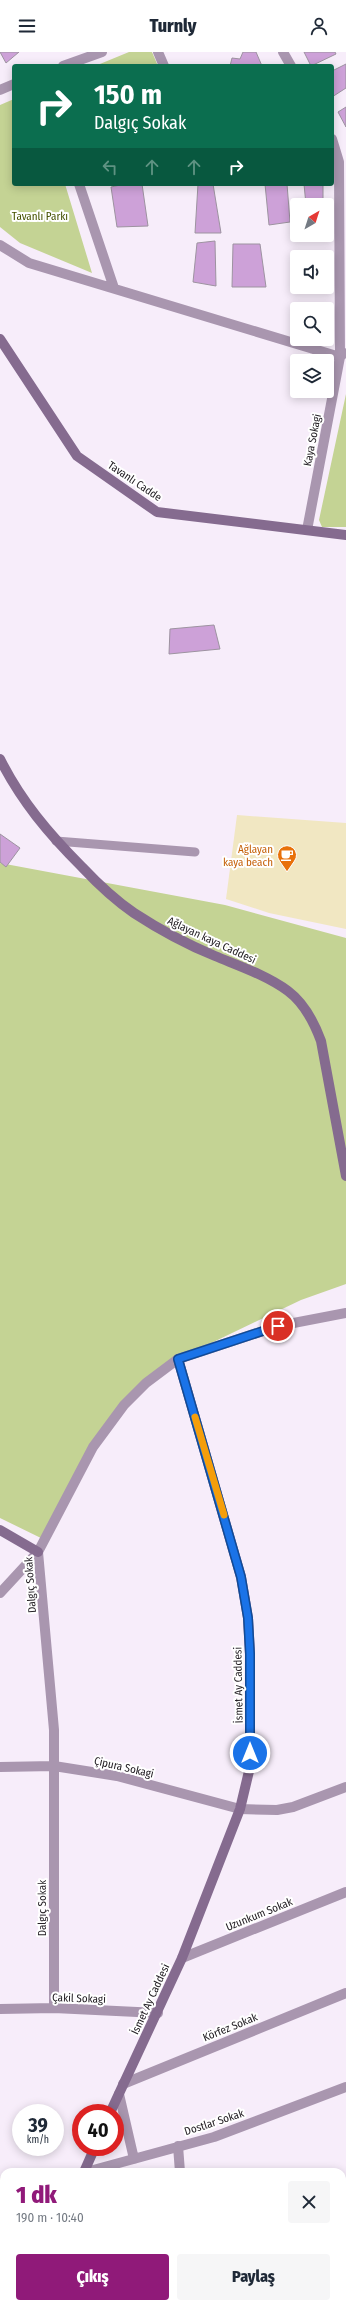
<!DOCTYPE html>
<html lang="tr">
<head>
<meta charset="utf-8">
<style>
  :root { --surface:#fff; --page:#f6f6f7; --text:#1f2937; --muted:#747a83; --accent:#901a79 }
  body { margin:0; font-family:"Fira Sans Condensed",sans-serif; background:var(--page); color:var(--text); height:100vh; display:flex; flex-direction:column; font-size:15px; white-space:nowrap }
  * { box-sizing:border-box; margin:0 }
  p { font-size:13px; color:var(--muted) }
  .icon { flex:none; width:22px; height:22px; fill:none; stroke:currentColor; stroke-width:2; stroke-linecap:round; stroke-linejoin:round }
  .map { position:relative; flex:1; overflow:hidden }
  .sheet { position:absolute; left:0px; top:2116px; width:346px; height:140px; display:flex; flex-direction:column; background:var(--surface); border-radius:12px 12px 0 0; box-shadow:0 2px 10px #0003 }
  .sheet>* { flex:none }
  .banner { position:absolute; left:12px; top:12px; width:322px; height:122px; border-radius:4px; box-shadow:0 2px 10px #0003; background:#0b6e4f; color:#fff; overflow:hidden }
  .needle { width:26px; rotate:39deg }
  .tools { position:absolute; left:290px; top:146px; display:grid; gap:8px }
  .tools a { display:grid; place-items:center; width:44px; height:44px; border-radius:4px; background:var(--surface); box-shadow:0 2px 10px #0003; font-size:20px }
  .speed { position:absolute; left:12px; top:2052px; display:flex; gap:8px; font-size:20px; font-weight:700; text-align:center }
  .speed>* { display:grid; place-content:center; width:52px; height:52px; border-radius:50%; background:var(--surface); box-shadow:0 2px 10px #0003; line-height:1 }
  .speed small { font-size:10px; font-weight:400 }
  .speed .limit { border:6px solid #d22; background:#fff; color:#111 }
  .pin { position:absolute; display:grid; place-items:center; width:34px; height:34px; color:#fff; margin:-17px; border:2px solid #fff; border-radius:50%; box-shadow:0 1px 4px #0007 }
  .me { position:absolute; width:44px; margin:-22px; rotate:0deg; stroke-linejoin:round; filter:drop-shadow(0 0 3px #0008) }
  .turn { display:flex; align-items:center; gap:14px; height:84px; padding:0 16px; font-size:18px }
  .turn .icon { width:52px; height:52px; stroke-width:2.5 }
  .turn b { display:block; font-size:28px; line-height:34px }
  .lanes { display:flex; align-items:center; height:38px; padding:0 16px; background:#0003; justify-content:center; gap:20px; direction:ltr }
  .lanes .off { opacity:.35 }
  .round { display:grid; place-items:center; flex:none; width:42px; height:42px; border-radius:4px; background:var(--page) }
  .headline { display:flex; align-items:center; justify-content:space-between; height:68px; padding:0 16px }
  h1 { font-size:24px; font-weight:800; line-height:30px; color:var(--accent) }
  .primary-button { display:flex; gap:8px; margin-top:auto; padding:8px 16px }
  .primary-button a { flex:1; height:46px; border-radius:4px; background:var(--accent); color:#fff; font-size:16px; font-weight:800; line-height:46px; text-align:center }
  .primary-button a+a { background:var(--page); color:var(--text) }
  header { display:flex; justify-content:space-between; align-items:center; height:52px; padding:0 16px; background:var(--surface); font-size:18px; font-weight:800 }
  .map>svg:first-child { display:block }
  .green { fill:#c4d394 }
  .sand { fill:#f1e7c2 }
  .building { fill:#cda1d8; stroke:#9d93a0 }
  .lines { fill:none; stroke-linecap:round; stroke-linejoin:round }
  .lane { stroke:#a996af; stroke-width:9 }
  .street { stroke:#a996af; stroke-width:10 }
  .secondary { stroke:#856b8f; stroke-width:10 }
  .route-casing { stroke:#114b97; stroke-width:10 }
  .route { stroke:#1a73e8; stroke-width:7 }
  .slow { stroke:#f59e0b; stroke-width:7 }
  .labels { text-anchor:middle; stroke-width:4; stroke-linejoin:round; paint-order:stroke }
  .park-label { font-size:11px; fill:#455100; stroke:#fff }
  .street-label { font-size:11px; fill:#242025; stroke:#fff }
  .food-label { font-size:11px; fill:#c56008; stroke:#fff; text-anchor:end }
</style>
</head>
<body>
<header><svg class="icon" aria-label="menu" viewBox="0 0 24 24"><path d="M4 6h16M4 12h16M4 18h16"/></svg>Turnly<svg class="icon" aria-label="person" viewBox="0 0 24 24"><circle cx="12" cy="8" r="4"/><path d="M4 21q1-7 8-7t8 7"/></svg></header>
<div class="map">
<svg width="346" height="2256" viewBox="0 0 346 2256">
  <rect width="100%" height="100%" fill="#f7edfa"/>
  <path class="green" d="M129,0H152L158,14H95Z
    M14,47V132H65L92,221L20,191L0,175V53Z
    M346,342V475H322L319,468Z
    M0,811L225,853L346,886V1232L301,1248L178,1307L107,1373L45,1488L0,1466Z"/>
  <path class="sand" d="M237,763L346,771V877L269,861L226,847Z"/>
  <path class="building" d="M0,0H19L6,11Z
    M243,0H256L262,14H230L232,6L240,7Z
    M304,0H335L336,2L311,14Z
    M346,12V36L332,45V19Z
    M346,55V75L338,60Z
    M125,132H142L148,174L117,175L111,135Z
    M198,132H213L221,181H195Z
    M265,132H287L290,170L269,173Z
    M304,132H323V153H306Z
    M215,189L216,234L193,230L197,191Z
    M233,192H260L266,235H232Z
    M214,573L220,597L169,602L170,577Z
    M0,782L20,796L6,815L0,810Z"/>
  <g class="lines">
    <path class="lane" d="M56,789L195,800"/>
    <path class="street" d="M158,0L164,14
      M283,0L291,14
      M63,14L102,0
      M0,38L14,32
      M79,132L114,236
      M0,193L29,211L340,305L344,301
      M307,478L340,305L339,110L332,87
      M0,1541L38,1500
      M0,1715L54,1714L117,1724L240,1757L277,1758L293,1755L346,1735
      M182,1906L346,1840
      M54,1956V1678L38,1500L93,1395L124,1353L146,1331L178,1307L278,1274L346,1261
      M0,1957L54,1956L158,1961
      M123,2032L346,1941
      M119,2042L134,2107
      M178,2094L180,2120
      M86,2120L214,2085L346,2035
      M0,2131L4,2130
      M0,2248L4,2247
      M73,2252L75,2256
      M188,2252L189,2256"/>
    <path class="secondary" d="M0,287L77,404L157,460L346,483
      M0,707C21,749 49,782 82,815C98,832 115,848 134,861C160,878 186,892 215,904C239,914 266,923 288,939C304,951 314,970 321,989L346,1124
      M0,1478L38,1500
      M110,2061L182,1906L240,1757L250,1715V1602L248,1566L241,1525L178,1307
      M84,2120L95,2095"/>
  </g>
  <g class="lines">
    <g class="route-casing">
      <path id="route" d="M250,1701V1602L248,1566L241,1525L178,1307L278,1274"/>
    </g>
    <use href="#route" class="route"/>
    <path class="slow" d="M195,1365L224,1463"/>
  </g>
  <defs>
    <g id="cafe-pin" transform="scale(1)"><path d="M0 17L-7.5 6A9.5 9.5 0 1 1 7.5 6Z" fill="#e8710a" stroke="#fff"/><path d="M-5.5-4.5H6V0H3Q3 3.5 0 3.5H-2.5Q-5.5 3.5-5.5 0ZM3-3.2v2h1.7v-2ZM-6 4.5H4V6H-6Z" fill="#fff"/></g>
  </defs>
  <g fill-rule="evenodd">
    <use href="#cafe-pin" x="287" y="803"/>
  </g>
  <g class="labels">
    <g class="park-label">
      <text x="40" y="168">Tavanlı Parkı</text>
    </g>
    <g class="street-label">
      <text transform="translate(312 388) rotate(-79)" y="4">Kaya Sokagi</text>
      <text transform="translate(135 429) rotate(34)" y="4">Tavanlı Cadde</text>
      <text transform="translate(212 888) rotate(25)" y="4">Ağlayan kaya Caddesi</text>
      <text transform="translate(30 1533) rotate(-94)" y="4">Dalgıç Sokak</text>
      <text transform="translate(238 1633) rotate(-91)" y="4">İsmet Ay Caddesi</text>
      <text transform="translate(124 1715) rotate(13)" y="4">Çipura Sokagi</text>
      <text transform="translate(42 1856) rotate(-90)" y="4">Dalgıç Sokak</text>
      <text transform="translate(259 1862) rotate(-22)" y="4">Uzunkum Sokak</text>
      <text transform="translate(79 1946) rotate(2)" y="4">Çakil Sokagi</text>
      <text transform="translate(150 1947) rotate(-65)" y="4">İsmet Ay Caddesi</text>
      <text transform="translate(230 1975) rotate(-22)" y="4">Körfez Sokak</text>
      <text transform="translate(214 2070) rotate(-18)" y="4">Dostlar Sokak</text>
    </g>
    <g class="food-label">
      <text x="273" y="801">Ağlayan<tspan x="273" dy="13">kaya beach</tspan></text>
    </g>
  </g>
</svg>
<div class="tools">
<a><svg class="needle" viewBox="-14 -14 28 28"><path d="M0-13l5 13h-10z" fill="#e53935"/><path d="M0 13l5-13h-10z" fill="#747a83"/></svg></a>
<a><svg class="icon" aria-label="sound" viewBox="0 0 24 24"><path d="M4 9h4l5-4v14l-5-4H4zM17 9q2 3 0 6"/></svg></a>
<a><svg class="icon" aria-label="search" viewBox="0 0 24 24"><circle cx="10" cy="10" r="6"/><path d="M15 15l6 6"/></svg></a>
<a><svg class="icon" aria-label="layers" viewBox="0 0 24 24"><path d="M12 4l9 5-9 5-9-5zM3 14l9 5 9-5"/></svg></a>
</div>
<div class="speed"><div>39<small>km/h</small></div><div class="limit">40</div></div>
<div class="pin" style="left:278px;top:1274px;background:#d93025"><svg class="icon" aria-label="arrive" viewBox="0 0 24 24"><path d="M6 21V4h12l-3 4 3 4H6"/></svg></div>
<svg class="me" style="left:250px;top:1701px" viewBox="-20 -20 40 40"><circle r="17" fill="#1a73e8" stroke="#fff" stroke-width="3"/><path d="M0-11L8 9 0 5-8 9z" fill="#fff"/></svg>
<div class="banner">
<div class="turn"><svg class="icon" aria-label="right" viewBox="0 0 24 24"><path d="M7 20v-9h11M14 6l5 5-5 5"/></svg><div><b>150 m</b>Dalgıç Sokak</div></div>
<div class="lanes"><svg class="icon off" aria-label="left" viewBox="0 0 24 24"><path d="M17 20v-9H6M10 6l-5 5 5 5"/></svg><svg class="icon off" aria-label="ahead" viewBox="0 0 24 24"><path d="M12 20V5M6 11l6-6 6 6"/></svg><svg class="icon off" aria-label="ahead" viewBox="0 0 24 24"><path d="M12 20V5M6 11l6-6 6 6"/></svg><svg class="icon" aria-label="right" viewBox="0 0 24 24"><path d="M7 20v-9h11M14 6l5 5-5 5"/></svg></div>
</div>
<section class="sheet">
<div class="headline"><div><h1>1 dk</h1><p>190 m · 10:40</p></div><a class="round"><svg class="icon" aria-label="close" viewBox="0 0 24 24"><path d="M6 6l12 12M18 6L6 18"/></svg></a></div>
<div class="primary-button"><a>Çıkış</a><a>Paylaş</a></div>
</section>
</div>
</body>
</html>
